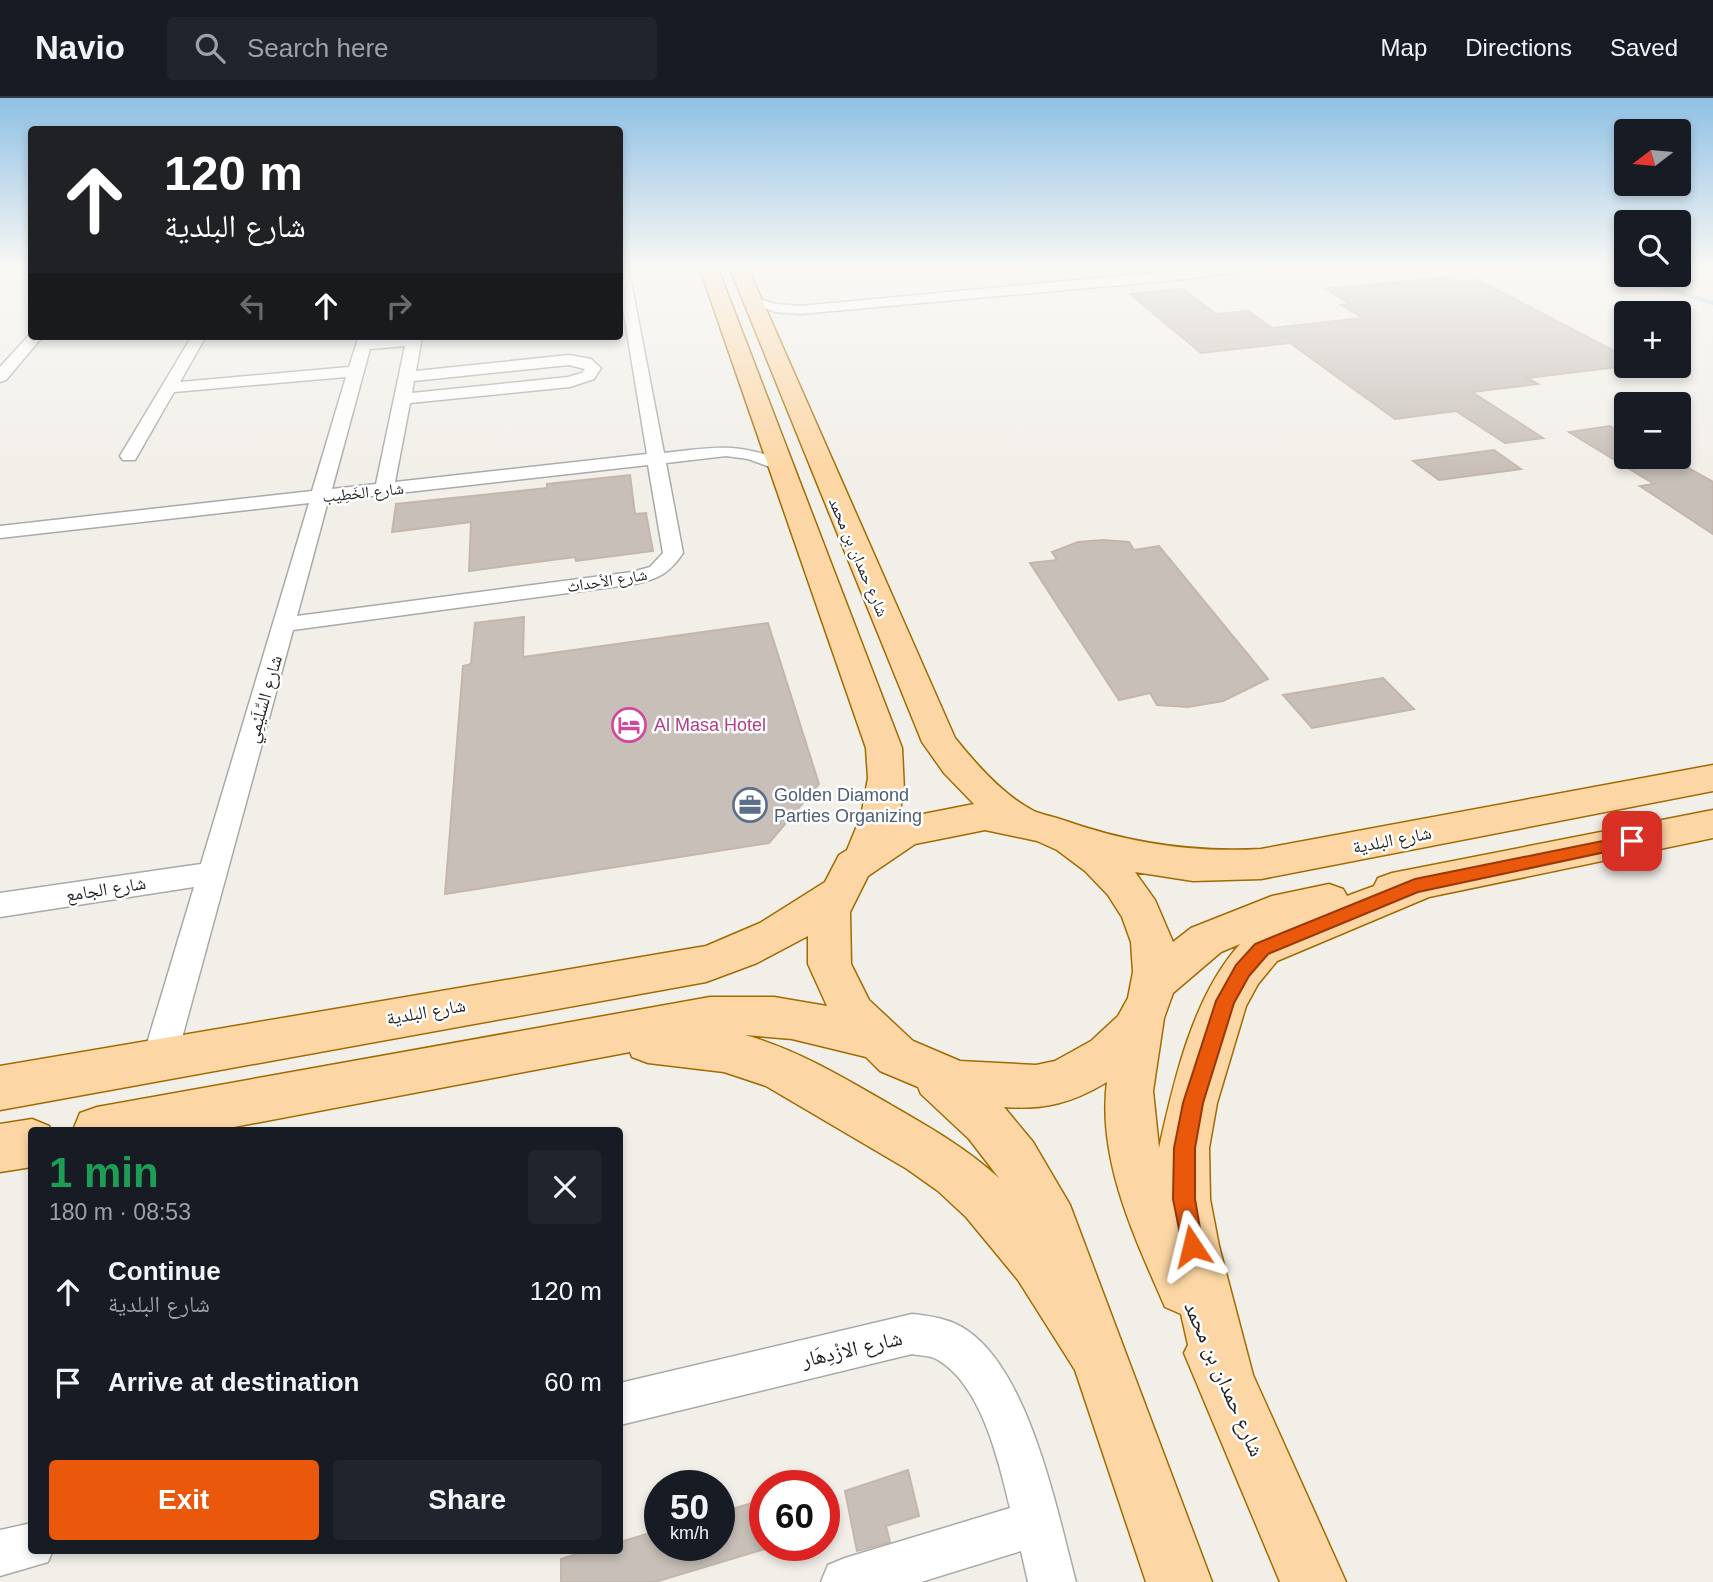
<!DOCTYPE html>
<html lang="en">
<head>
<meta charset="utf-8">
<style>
  :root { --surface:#171b24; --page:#20242c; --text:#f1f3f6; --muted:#9ea1a6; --line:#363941; --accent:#ea580c }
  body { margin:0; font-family:Arial,"Noto Naskh Arabic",sans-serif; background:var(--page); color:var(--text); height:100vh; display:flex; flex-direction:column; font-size:26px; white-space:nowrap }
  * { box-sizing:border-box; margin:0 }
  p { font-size:23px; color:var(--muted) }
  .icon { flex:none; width:38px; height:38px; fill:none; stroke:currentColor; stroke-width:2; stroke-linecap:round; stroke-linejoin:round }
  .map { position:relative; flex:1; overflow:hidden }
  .drawer { position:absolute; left:28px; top:1029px; width:595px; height:427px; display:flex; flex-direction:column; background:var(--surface); border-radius:7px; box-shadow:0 4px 10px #0003 }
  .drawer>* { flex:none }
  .guide { position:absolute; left:28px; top:28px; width:595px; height:214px; border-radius:7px; box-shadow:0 4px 10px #0003; background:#202124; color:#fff; overflow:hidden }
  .needle { width:46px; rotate:254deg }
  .controls { position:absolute; left:1614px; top:21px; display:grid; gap:14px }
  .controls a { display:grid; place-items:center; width:77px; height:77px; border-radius:7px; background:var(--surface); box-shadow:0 4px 10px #0003; font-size:35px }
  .speed { position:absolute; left:644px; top:1372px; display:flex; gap:14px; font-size:35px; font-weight:700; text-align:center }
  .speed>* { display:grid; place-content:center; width:91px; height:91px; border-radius:50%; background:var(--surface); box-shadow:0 4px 10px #0003; line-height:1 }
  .speed small { font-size:18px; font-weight:400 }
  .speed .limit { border:10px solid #d22; background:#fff; color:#111 }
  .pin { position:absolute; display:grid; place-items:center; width:60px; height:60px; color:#fff; margin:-30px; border-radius:14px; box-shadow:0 4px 10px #0006 }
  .me { position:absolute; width:77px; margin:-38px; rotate:350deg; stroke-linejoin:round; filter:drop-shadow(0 0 5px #0008) }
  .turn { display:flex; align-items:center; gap:24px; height:147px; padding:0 21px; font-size:32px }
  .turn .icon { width:91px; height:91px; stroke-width:2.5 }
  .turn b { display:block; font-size:49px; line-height:60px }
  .lanes { display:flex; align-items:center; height:66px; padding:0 21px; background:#0003; justify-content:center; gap:35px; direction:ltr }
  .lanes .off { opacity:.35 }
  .round { display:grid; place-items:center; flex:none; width:74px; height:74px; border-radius:7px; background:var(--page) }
  .overview { display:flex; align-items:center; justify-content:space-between; height:119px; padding:0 21px }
  h1 { font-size:42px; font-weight:700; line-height:52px; color:#1e9e55 }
  .cta { display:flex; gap:14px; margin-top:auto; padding:14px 21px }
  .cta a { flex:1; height:80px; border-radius:7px; background:var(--accent); color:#fff; font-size:28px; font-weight:700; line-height:80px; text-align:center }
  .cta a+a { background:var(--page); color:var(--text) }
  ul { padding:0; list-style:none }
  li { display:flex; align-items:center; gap:21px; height:91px; padding:0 21px }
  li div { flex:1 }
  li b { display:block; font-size:26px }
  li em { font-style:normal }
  header { display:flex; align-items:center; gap:42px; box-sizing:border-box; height:98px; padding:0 35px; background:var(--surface); border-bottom:2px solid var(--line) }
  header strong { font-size:33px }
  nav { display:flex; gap:38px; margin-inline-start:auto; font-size:24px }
  .search { width:490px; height:63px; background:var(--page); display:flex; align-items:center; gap:18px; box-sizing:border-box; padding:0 24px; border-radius:7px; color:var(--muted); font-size:26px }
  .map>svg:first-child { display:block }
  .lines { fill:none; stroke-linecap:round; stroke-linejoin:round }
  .stream { stroke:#aad3df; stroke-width:4.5 }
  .building { fill:#c7bfb8; stroke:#c4b6ab; stroke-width:2 }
  .street-casing { stroke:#a9a9a9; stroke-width:3 }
  .primary-casing { stroke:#a06b00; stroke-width:3 }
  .street { fill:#fff; fill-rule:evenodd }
  .primary { fill:#fcd6a4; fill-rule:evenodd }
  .route { fill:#ea580c; stroke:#983908; stroke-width:2 }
  .labels { text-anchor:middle; stroke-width:5; stroke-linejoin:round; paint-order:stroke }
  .far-street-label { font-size:16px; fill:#222; stroke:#fff }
  .street-label { font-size:18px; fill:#222; stroke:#fff }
  .hotel-label { font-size:18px; fill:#b23c85; stroke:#fff; text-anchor:start }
  .service-label { font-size:18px; fill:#4e5e75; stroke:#fff; text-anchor:start }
  .near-street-label { font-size:21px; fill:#222; stroke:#fff }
</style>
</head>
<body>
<header>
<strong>Navio</strong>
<div class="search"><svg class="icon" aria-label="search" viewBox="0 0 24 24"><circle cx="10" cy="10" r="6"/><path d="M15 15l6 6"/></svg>Search here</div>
<nav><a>Map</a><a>Directions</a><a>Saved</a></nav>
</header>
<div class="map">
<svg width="1713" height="1484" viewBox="0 0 1713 1484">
  <rect width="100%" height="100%" fill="#f2efe9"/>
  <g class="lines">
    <path class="stream" d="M1594,168L1713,205"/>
  </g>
  <path class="building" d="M1449,179L1458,184L1478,182L1626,259V268L1527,280L1538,286L1472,294L1543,340L1505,345L1456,313L1395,321L1290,245L1201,255L1130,196L1183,191L1216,216L1248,213L1272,230L1363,220L1341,207L1350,206L1326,191Z
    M1610,328L1626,338V359H1669L1713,384V436L1640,388L1654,386L1569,334Z
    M1494,352L1521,371L1439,382L1413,363Z
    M630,377L635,416L646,415L653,453L576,463L575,459L469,473L471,424L392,434L396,406L547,390V386Z
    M1103,442L1129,444L1134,452L1159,448L1268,581L1223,603L1188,609L1157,607L1150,595L1119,602L1030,465L1057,462L1052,454L1078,444Z
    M524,519L523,559L768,525L819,686L769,745L445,796L463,568L471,566L475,525Z
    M1383,580L1414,611L1312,630L1283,597Z
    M908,1372L919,1418L886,1428L890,1444L857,1453L845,1393Z
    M765,1401V1451L655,1484H561V1461L589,1452H620V1444L660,1432V1447H719V1415Z"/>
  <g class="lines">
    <g class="street-casing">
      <path id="street" d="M620,168H628L664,355C717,349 736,344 787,364L790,368L781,373L748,361L726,358L666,365L683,455C670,475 658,481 635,486L293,532L176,962L171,973L159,977L147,973L142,962L194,789L0,819V795L201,766L309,405L0,440V428L312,393L346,279L174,294L135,362H123L120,358L192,238H206L180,284L349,269L359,238H373L372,242L422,238L416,273L569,257L591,261L601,270L594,281L570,289L410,305L395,384L647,356L620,192ZM405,248L376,386L332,391L370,251ZM569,267L585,271L582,275L568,279L412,295L414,283ZM648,367L663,455L650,469L632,474L297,518L328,403Z
        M1225,168H1259L1253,172L1175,182L800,216L775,214L746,203L753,199L776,206L800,208Z
        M31,235L32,238H43L6,282L0,284V269Z
        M912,1216C931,1218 952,1221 968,1233C1030,1276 1057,1413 1076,1484H1028L1021,1453L921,1484H821L828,1467L845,1460L1010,1410C999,1364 982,1288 938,1262C931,1257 920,1258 912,1256L620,1327V1285Z
        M32,1425V1452H53L48,1464L0,1478V1432Z"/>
    </g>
    <g class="primary-casing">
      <path id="primary" d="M699,168H717L902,650L904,693L898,721L974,706L944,675L922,644L729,168H747L955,640C975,665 1003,697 1032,712C1041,717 1053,718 1063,722C1128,745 1191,755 1261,751L1713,667V693L1261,781L1193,783L1135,774L1155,802L1173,844L1191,830L1272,798L1329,786L1343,791L1347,798L1374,788L1378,780L1392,775L1713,712V740L1429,799L1277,863L1258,886L1246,908L1217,1005L1209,1050L1210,1101L1219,1148L1253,1277L1346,1484H1280L1184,1255L1188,1247L1181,1216L1165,1209C1135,1140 1097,1062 1107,984C1072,1005 1045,1012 1004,1009L1033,1044L1070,1107L1212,1484H1146L1075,1272L1018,1182L966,1119L938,1093L907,1071L766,988L724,974L648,965L632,959L630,954L218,1032H73L80,1015L97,1009L710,899H774L827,908L808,866V838L757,865L706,884L0,1012V968L706,848L760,825L825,784L839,757L847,752L861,718L868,680L866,650ZM985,732L1037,743L1057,752L1085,773L1108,797L1122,819L1131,844L1133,874L1128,900L1118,918L1091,943L1055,963L1036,967L960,963L913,943L869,902L851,866L850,814L868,778L915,746ZM1240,846C1193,898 1174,982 1159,1050L1153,993L1164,920L1173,895L1221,854ZM745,937L792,941L866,959L880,973L918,989L921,996L969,1041L999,1080C966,1050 929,1029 891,1007C844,980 798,952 745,937Z
        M32,1021L49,1028L51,1032H32V1069L0,1074V1026Z"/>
    </g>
    <use href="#street" class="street"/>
    <use href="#primary" class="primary"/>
  </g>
  <linearGradient id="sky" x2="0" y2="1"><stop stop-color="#8fc0e4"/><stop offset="0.45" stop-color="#f9f8f5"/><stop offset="1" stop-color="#f9f8f5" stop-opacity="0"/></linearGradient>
  <rect width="1713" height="375" fill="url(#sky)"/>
  <path class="route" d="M1632,737L1638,739L1640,743L1638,747L1418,794L1268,856L1249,878L1234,905L1203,1005L1195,1050V1101L1203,1148L1200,1156L1192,1159L1184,1156L1173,1101L1174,1050L1183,1005L1216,903L1236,867L1255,846L1415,781Z"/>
  <defs>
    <g id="hotel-ring" transform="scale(1.75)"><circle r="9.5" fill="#fff" stroke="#d1479c" stroke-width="1.5"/><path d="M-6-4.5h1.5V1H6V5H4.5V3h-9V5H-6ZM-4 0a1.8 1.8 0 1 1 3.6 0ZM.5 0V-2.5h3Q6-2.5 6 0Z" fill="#d1479c"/></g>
    <g id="office-ring" transform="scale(1.75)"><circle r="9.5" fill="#fff" stroke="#5c6f8a" stroke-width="1.5"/><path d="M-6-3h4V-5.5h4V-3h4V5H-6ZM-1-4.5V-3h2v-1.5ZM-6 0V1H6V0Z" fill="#5c6f8a"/></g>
  </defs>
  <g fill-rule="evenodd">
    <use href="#hotel-ring" x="629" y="627"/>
    <use href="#office-ring" x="750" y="707"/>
  </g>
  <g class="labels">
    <g class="far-street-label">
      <text transform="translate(363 394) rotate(-6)" y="6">شارع الخَطِيب</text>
      <text transform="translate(859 459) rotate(67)" y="6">شارع حمدان بن محمد</text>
      <text transform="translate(607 482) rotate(-9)" y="6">شارع الأحداث</text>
    </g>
    <g class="street-label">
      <text transform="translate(264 601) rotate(-74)" y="6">شارع السِّلَيْمِي</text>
      <text transform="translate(1392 742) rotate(-11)" y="6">شارع البلدية</text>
      <text transform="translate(106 791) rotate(-9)" y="6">شارع الجامع</text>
      <text transform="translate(426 914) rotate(-10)" y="6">شارع البلدية</text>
    </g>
    <g class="hotel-label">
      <text x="654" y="633">Al Masa Hotel</text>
    </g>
    <g class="service-label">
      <text x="774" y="703">Golden Diamond<tspan x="774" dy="21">Parties Organizing</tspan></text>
    </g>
    <g class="near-street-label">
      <text transform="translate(852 1251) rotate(-13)" y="7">شارع الازْدِهَار</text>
      <text transform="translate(1224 1281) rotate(66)" y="7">شارع حمدان بن محمد</text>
    </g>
  </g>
</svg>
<div class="controls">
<a><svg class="needle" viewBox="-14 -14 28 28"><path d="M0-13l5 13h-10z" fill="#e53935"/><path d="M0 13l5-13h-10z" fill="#9ea1a6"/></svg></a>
<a><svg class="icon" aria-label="search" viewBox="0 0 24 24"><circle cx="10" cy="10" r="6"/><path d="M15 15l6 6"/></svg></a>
<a>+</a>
<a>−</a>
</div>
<div class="speed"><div>50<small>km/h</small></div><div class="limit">60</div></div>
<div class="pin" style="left:1632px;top:743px;background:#d93025"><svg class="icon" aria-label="arrive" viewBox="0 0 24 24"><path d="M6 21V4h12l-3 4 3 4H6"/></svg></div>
<svg class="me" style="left:1192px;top:1148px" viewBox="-20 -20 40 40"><path d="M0-17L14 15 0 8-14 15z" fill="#ea580c" stroke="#fff" stroke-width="4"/></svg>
<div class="guide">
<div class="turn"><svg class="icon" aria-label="ahead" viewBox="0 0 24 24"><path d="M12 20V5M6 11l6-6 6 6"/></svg><div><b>120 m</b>شارع البلدية</div></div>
<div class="lanes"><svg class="icon off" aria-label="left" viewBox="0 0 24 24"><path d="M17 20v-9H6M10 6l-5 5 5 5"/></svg><svg class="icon" aria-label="ahead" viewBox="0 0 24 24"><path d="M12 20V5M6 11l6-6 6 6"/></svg><svg class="icon off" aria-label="right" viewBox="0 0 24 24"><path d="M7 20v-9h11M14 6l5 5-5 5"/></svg></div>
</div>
<section class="drawer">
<div class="overview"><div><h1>1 min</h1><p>180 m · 08:53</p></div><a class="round"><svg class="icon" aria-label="close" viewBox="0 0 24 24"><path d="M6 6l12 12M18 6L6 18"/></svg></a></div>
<ul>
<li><svg class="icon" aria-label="ahead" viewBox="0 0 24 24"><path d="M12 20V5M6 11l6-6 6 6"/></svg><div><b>Continue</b><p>شارع البلدية</p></div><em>120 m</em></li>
<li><svg class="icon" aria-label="arrive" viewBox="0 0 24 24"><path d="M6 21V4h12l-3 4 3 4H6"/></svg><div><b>Arrive at destination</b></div><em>60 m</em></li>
</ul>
<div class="cta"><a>Exit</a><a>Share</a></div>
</section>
</div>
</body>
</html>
